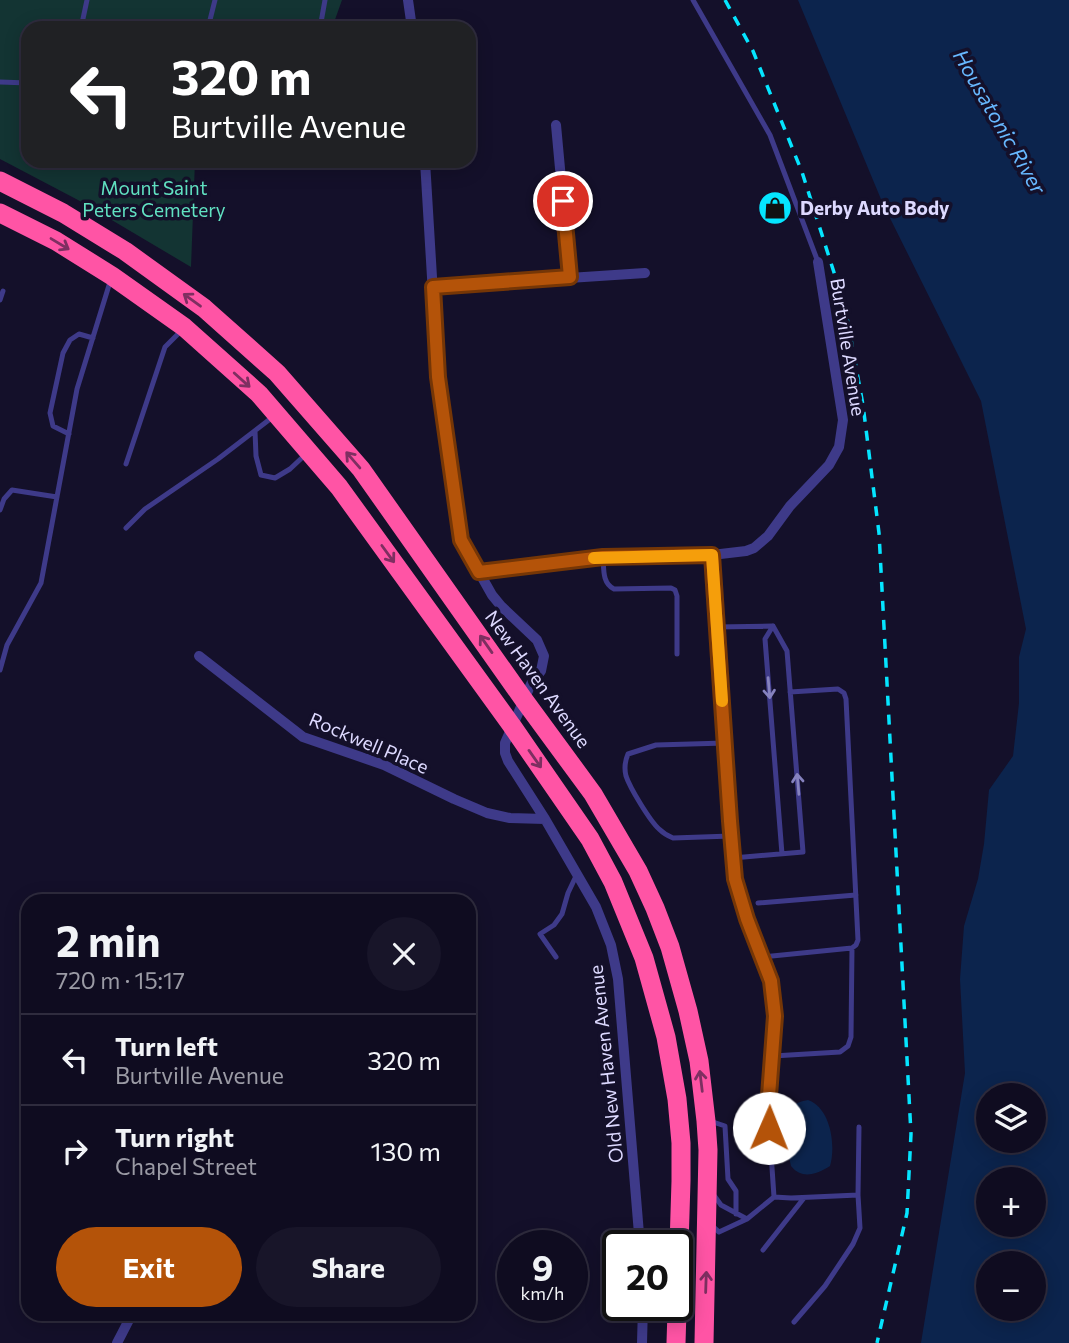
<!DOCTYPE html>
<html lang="en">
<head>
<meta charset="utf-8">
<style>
  :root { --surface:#0f0c20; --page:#181529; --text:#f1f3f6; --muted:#9b9ba5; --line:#2f2c3e; --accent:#b45309 }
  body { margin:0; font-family:Commissioner,sans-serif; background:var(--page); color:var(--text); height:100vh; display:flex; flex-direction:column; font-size:26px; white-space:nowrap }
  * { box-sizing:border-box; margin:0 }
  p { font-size:23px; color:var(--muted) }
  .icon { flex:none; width:38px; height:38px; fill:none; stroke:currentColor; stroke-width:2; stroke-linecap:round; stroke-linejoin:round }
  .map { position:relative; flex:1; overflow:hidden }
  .details { position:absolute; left:21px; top:894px; width:455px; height:427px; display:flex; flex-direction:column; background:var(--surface); border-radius:21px; box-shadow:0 4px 18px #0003,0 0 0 2px var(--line) }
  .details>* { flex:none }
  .banner { position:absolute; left:21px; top:21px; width:455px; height:147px; border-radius:21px; box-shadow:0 4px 18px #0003,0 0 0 2px var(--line); background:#202124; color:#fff; overflow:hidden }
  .tools { position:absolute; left:976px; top:1083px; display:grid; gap:14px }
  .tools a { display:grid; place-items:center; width:70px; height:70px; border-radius:50%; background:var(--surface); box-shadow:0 4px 18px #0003,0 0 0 2px var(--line); font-size:35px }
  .speed { position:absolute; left:497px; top:1230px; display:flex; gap:14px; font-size:35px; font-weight:700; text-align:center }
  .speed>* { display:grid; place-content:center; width:91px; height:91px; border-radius:50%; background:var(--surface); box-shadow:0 4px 18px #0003,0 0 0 2px var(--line); line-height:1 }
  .speed small { font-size:18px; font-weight:400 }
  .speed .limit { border:4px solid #111; border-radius:10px; background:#fff; color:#111 }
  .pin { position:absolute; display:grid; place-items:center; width:60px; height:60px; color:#fff; margin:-30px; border:4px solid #fff; border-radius:50%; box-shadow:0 2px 7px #0007 }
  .me { position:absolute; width:77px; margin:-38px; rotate:1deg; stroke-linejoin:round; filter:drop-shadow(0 0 5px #0008) }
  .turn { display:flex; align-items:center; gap:24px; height:147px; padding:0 35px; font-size:32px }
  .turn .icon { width:91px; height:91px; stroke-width:2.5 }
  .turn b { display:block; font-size:49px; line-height:60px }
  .round { display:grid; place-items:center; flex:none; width:74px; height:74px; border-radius:37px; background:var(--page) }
  .overview { display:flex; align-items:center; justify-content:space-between; height:119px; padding:0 35px }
  h1 { font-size:42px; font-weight:700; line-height:52px }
  .button { display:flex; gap:14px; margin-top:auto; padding:14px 35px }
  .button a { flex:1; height:80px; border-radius:42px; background:var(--accent); color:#fff; font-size:28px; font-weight:700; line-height:80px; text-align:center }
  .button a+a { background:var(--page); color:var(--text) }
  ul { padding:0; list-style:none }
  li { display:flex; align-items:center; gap:21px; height:91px; padding:0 35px; border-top:2px solid var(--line) }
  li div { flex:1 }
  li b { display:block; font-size:26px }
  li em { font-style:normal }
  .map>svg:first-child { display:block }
  .green { fill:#133433 }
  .water { fill:#0c244d; fill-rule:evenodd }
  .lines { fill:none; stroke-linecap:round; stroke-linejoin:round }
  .lane { stroke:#3e3a89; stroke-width:5 }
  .street { stroke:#3e3a89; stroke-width:10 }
  .highway { stroke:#ff54a5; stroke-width:19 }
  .rail { stroke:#05e5ff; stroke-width:3.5; stroke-dasharray:10 9; stroke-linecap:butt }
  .oneway { stroke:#7e2f61 }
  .oneway2 { stroke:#8682be }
  .route-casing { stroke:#753606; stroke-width:18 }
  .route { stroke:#b45309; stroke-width:12 }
  .slow { stroke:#f59e0b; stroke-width:12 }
  .labels { text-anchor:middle; stroke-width:7; stroke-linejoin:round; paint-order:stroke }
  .park-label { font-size:19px; fill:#61e2c2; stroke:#14102a }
  .poi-label { font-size:19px; font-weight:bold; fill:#ddd9ff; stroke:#14102a; text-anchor:start }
  .street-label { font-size:19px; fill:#ddd9ff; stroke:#14102a }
  .water-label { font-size:21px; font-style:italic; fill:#67b8ff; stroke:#14102a }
</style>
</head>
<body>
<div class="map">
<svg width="1069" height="1343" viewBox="0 0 1069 1343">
  <rect width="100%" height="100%" fill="#14102a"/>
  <path class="green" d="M0,0H342L332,28H28V161H195L191,267L78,200L0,159Z"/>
  <path class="water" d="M798,0H1069V1343H921L965,1073L960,979L964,926L978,879L984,844L989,790L1013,756L1019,703V657L1026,629L981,401L883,204ZM989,1096H1034V1141H989ZM989,1180H1034V1225H989ZM989,1264H1034V1309H989Z
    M808,1100C831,1108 836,1146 830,1166C817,1174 802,1180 791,1166C786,1141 771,1106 808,1100Z"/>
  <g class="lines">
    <path class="lane" d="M693,0L770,135L818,262
      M81,28L87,0
      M208,28L215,0
      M320,28L325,0
      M0,82L28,83
      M0,300L3,291
      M255,431L256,456L261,475L275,478L290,469L306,454
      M69,434L53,426L50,413L63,353L70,340L79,334L93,338
      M126,464L165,347L182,330
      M0,510L4,499L12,490L57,497
      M126,528L145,509L218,459L274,416
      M603,557C604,569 602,583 614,589L671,588L675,590L677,596V654
      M717,627L773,626
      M0,670L7,645L41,583L77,389L110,282
      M725,743L656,745L628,754C625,761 624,768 626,776C630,788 650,821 659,829C663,833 668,836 673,838L731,836
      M733,858L803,852L787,651L773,626L765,639L782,854
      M758,903L856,895
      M556,957L540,934L554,925L562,914L568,893L577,874
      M762,957L852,948L856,945L858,940L846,699L844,693L838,689L790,692
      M773,1056L840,1052L848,1046L851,1037L852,948
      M710,1121L725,1126L728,1179L736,1191V1214
      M858,1195L859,1127
      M774,1197L791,1198L858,1195L860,1228L853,1244L825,1286L794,1322
      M747,1219L774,1197L768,1109
      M711,1225L719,1232L747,1219L721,1205L713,1194
      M763,1250L804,1198"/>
    <path class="street" d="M408,0L412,28
      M556,125L570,277
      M425,161L438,377L461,540L492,595L501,606L537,640L544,656L541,671L531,684L505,743V753L508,761L545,819L596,907L611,945L618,979L640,1246
      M433,287L645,273
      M712,555L730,821L735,879L747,919L771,981L775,1016L768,1109
      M479,572L603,557L712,555L746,551L754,548L768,536L790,506L829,465L839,447L843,420L818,262
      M199,656L303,737L384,765L454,799L487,813L510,818L545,819
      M117,1343L132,1314
      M642,1343L643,1306"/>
    <path class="highway" d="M0,181L63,213L125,251L204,308L277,373L361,469L524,700L593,794L638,871L655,908L670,947L688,1011L699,1061L706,1121L708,1150L704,1343
      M0,213L56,241L112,276L184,327L259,394L339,487L512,726L590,839L613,882L644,958L666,1037L677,1099L681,1143V1181L676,1343"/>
    <path class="rail" d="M725,0L753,51L802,172L845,307L863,405L879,533L911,1134L907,1213L877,1343"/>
  </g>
  <defs><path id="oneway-shaft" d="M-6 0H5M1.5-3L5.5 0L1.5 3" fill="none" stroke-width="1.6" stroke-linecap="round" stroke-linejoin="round" transform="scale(1.75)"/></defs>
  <g class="oneway">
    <use href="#oneway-shaft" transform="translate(60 244) rotate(31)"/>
    <use href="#oneway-shaft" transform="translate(192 300) rotate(-144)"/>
    <use href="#oneway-shaft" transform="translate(242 380) rotate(42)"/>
    <use href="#oneway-shaft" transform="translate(353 460) rotate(-131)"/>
    <use href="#oneway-shaft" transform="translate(388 554) rotate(54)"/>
    <use href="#oneway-shaft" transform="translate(486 644) rotate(-125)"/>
    <use href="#oneway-shaft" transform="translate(535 759) rotate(55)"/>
    <use href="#oneway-shaft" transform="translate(701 1081) rotate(-97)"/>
    <use href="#oneway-shaft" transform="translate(706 1282) rotate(-88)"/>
  </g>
  <g class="oneway2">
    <use href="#oneway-shaft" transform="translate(769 688) rotate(85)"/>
    <use href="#oneway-shaft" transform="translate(798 784) rotate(-95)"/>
  </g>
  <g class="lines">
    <g class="route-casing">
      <path id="route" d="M563,201L570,277L433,287L438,377L461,540L479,572L603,557L712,555L730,821L735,879L747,919L771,981L775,1016L768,1109L769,1128"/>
    </g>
    <use href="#route" class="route"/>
    <path class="slow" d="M594,558L712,555L722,701"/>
  </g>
  <defs>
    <g id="shop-disc" transform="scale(1.75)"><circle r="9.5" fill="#05e5ff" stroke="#14102a"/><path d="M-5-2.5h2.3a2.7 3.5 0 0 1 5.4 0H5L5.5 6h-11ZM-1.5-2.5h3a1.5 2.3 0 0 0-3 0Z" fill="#111"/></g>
  </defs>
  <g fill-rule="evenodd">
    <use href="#shop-disc" x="775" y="208"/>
  </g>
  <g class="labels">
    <g class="park-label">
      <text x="154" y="195">Mount Saint<tspan x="154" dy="22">Peters Cemetery</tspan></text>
    </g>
    <g class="poi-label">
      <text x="800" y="215">Derby Auto Body</text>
    </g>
    <g class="street-label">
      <text transform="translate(848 347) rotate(81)" y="7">Burtville Avenue</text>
      <text transform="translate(538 679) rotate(54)" y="7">New Haven Avenue</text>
      <text transform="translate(369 743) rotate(23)" y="7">Rockwell Place</text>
      <text transform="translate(606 1064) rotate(-96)" y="7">Old New Haven Avenue</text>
    </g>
    <g class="water-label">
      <text transform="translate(999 122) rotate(60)" y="7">Housatonic River</text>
    </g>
  </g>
</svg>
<div class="tools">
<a><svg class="icon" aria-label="layers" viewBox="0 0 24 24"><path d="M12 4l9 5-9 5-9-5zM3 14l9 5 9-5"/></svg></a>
<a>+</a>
<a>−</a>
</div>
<div class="speed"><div>9<small>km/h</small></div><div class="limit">20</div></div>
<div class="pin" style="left:563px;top:201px;background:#d93025"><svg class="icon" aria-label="arrive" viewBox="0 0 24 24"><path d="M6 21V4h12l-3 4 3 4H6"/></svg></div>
<svg class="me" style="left:769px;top:1128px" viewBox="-20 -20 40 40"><circle r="19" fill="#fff"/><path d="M0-13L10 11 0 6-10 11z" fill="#b45309"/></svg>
<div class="banner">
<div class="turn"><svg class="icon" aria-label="left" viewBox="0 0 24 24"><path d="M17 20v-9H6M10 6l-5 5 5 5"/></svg><div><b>320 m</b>Burtville Avenue</div></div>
</div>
<section class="details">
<div class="overview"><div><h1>2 min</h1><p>720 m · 15:17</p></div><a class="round"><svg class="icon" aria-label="close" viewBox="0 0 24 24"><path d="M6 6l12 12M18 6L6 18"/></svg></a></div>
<ul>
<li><svg class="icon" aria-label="left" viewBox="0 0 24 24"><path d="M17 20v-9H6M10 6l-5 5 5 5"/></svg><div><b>Turn left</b><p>Burtville Avenue</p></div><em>320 m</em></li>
<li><svg class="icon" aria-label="right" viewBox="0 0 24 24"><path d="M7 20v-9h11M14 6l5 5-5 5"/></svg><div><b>Turn right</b><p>Chapel Street</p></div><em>130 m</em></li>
</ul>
<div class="button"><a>Exit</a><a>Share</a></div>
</section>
</div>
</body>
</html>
